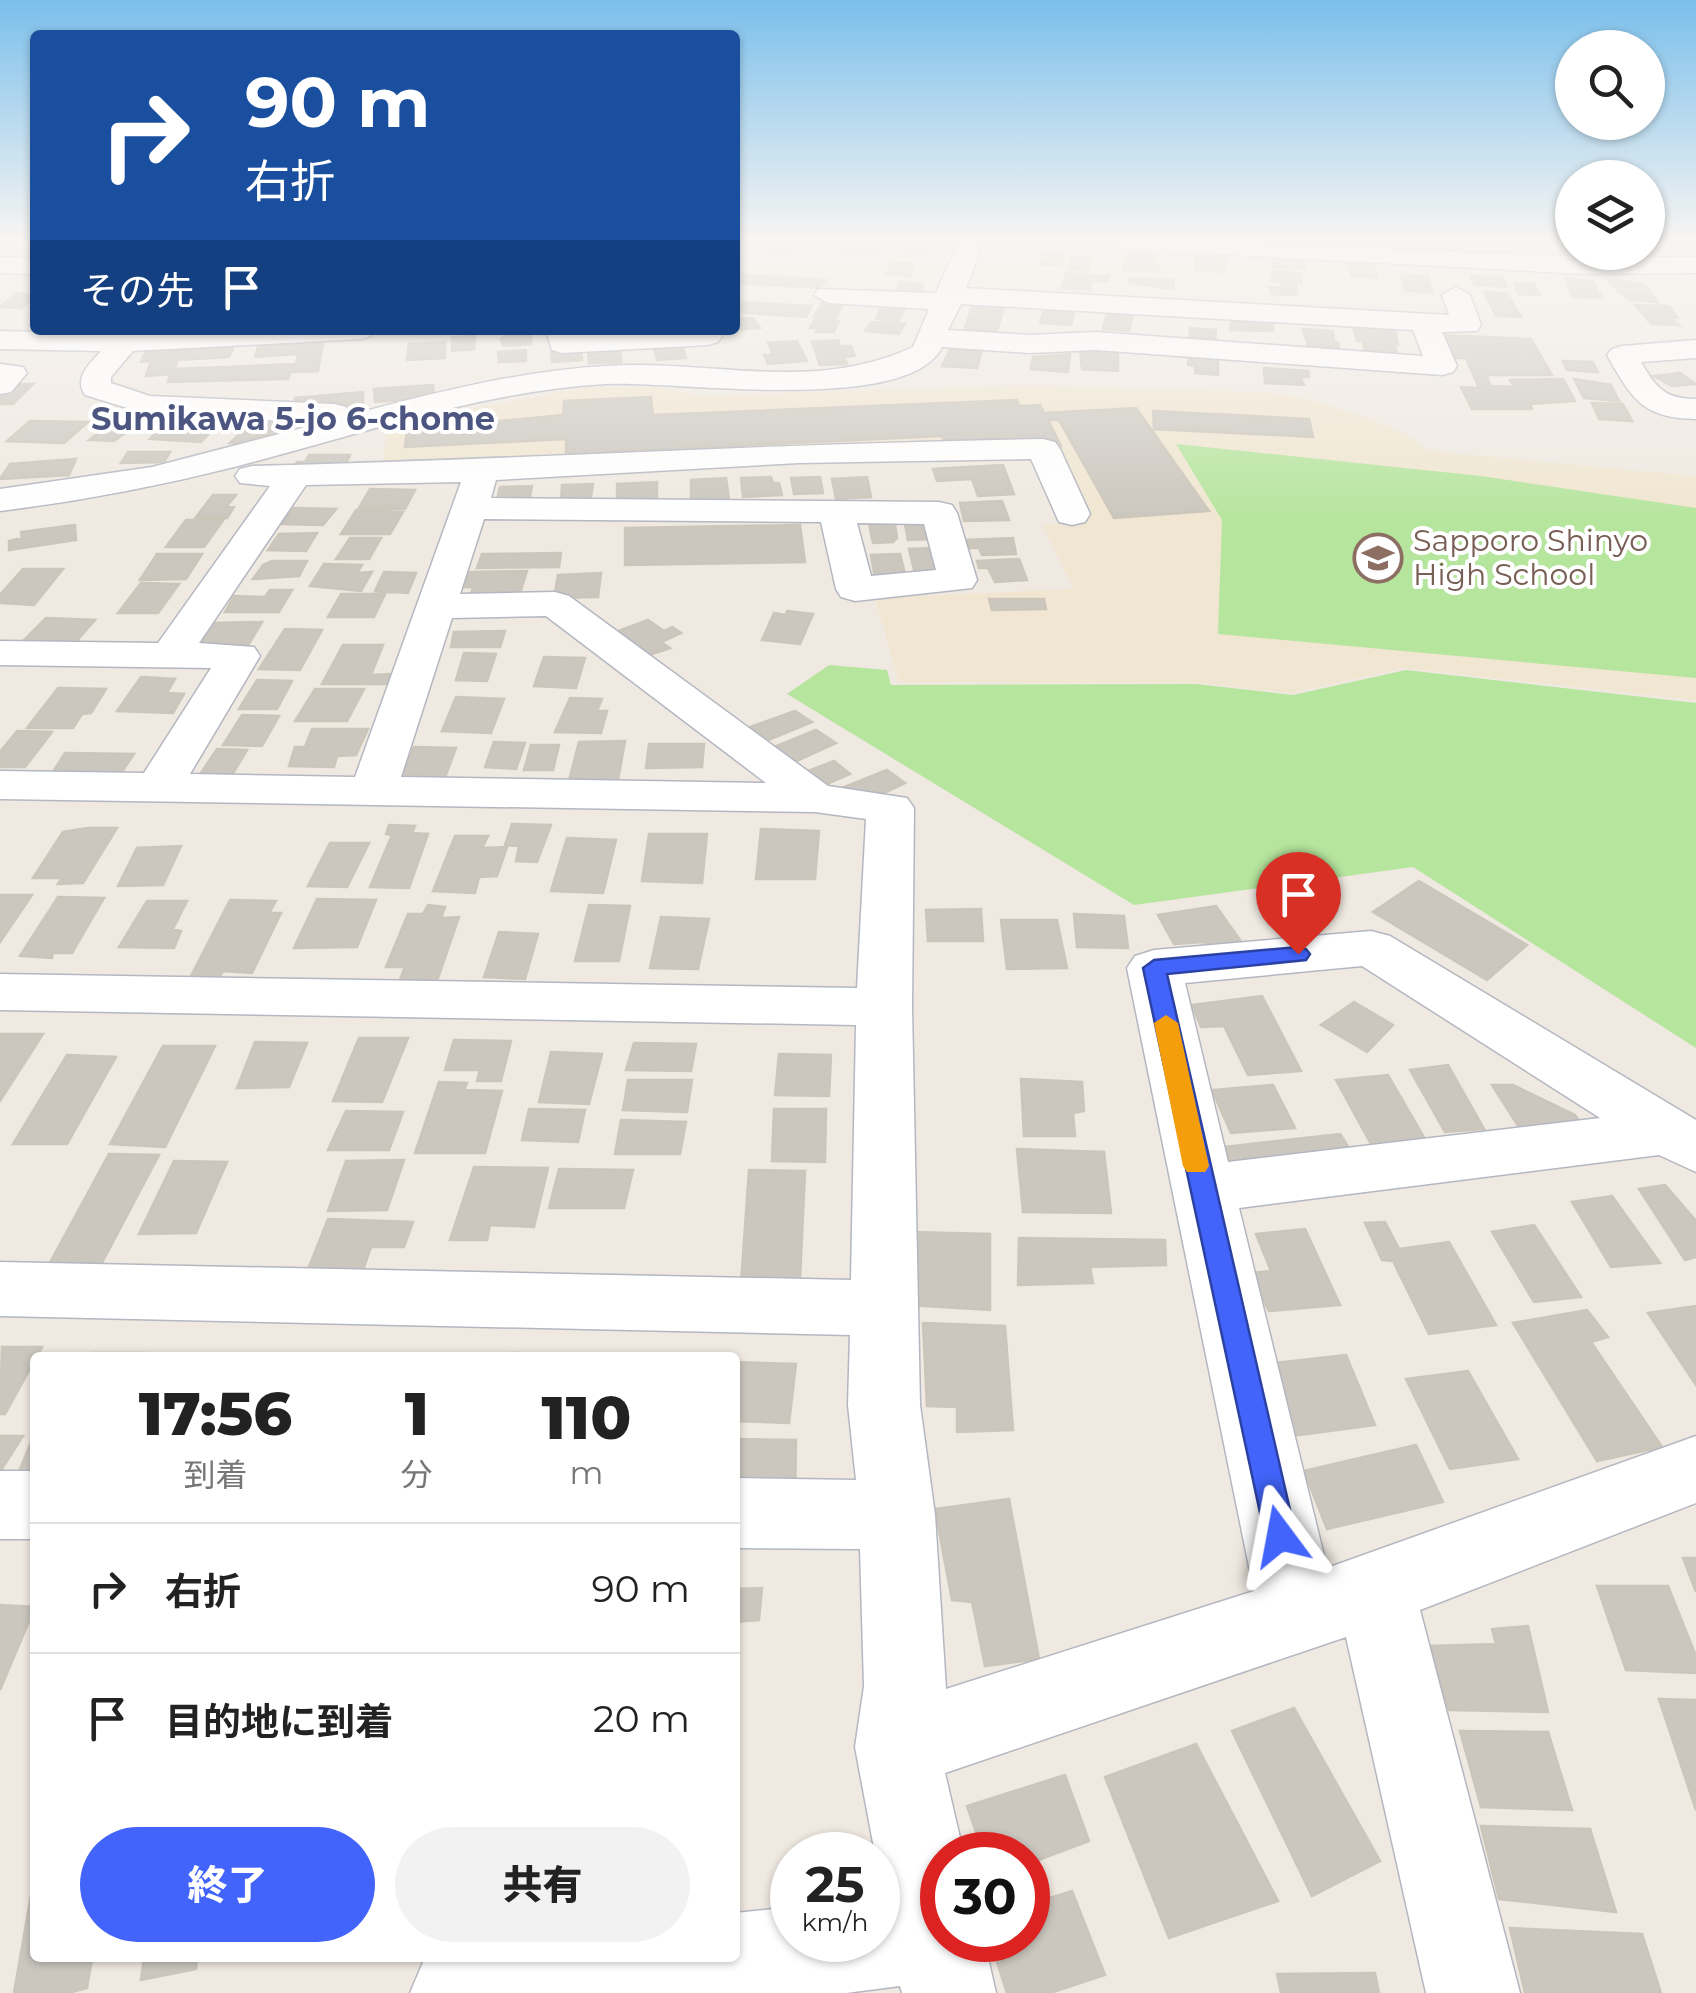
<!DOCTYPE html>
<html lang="ja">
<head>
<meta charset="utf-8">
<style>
  :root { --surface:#fff; --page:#f2f2f2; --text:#222; --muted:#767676; --line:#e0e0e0; --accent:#4264fb }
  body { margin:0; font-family:Montserrat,"Noto Sans JP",sans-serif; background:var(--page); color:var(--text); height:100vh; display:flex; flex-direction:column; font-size:38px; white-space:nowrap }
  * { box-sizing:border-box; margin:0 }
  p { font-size:32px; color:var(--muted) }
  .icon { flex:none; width:55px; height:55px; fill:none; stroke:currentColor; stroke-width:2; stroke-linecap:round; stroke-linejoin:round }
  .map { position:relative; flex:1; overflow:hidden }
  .details { position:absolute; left:30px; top:1352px; width:710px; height:610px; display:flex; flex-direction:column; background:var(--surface); border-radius:10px; box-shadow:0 2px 8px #0004 }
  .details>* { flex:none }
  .hud { position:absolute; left:30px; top:30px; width:710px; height:305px; border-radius:10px; box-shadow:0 2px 8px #0004; background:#1a4fa0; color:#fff; overflow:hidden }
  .fabs { position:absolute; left:1555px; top:30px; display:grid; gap:20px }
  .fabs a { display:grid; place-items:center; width:110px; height:110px; border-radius:50%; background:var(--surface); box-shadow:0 2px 8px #0004; font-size:50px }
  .speed { position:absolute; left:770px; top:1832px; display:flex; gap:20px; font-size:50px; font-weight:700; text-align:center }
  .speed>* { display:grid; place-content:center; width:130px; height:130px; border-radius:50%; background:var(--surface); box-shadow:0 2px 8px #0004; line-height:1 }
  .speed small { font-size:25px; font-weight:400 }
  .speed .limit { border:15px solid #d22; background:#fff; color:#111 }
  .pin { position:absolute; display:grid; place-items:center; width:85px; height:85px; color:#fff; margin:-102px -42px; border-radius:50% 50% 50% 0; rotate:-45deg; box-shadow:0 0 10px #0007 }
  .pin .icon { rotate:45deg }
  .me { position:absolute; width:110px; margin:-55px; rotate:347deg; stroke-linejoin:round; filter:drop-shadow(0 0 8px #0008) }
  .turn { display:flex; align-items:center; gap:35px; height:210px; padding:0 50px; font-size:45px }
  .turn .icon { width:130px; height:130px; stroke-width:2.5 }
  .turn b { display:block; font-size:70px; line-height:85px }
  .then { display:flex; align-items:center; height:95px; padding:0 50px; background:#0003; gap:20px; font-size:38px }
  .eta { display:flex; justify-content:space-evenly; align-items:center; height:170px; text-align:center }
  .eta b { font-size:60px; font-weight:800; line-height:70px }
  .action { display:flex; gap:20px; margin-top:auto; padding:20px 50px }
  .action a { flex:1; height:115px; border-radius:60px; background:var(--accent); color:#fff; font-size:40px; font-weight:800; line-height:115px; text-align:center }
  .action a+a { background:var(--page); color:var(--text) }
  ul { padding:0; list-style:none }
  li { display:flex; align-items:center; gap:30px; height:130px; padding:0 50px; border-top:2px solid var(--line) }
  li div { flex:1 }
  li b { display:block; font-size:38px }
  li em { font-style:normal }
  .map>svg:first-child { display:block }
  .education { fill:#f0e6d1 }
  .green { fill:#b6e59e }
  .building { fill:#cbc7bf; stroke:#cbc5ba; stroke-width:2.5 }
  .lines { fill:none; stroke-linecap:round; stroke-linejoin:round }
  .minor-casing { stroke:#b4b7c1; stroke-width:3 }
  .minor { fill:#fff; fill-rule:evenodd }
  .route { fill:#4264fb; stroke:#2b41a3; stroke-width:2.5 }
  .slow { fill:#f59e0b }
  .labels { text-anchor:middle; stroke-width:8; stroke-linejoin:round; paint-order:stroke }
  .far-education-label { font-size:30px; fill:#785e54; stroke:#fff; text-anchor:start }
  .far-neighbourhood-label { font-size:32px; font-weight:bold; fill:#4d5680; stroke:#fff }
</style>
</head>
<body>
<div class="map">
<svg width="1696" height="1993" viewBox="0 0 1696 1993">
  <rect width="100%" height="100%" fill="#efe9e1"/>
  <path class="education" d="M1024,385L1267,392L1312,400L1373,420L1404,433L1429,451L1696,476V700L1403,668L1291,693L1198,683L899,682L875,598L1074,589L1043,526L1088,519L1058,452L382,474L387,430L470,409L583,388L649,386L703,396Z"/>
  <path class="green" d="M1176,444L1481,476L1696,508V678L1218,634L1222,520Z
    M829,665L887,670L891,685L1196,684L1293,695L1406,670L1696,703V1048L1413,867L1134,905L787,694Z"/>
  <path class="building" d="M773,241H788L784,247H797L792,253L765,252Z
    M844,241L863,242L879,246L875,256L837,253Z
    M910,241H922L936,242L934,251L925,250L923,255L903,254Z
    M1128,249L1157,251L1155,265H1160L1159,271H1124Z
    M1043,252L1064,254L1061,265L1041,264Z
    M1073,256L1092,257L1087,270L1068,269Z
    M1195,256L1224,258V272L1196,270Z
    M1272,257L1303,259L1304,269L1274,267Z
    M891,263L914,264L910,276L886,274Z
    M1348,263L1373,264L1378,278L1352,276Z
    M1272,271L1300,273L1301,283L1272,281Z
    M1066,273L1110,276L1108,281H1091L1090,289L1062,288Z
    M735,274L826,280L819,288L735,283Z
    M1401,274L1428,276L1432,292L1405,291Z
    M1470,276L1503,277L1507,287L1475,285Z
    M1130,278L1174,280L1173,289L1130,283Z
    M1566,279L1592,281L1602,298L1572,297Z
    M1607,279L1644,284L1649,289L1616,288Z
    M900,282L923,284L919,298L892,297Z
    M1514,283L1534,284L1540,295L1519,294Z
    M1281,284L1296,285L1297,295L1272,294L1270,287L1282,288Z
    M1618,291L1649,292L1658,302L1630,300Z
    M1484,292L1507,293L1521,317L1496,316Z
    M17,293L35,297L21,308L0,307Z
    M735,302L812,306L806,317L735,312Z
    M822,303L843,304L836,318L814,316Z
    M973,303L1005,305L994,339L962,338Z
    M1635,305L1669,306L1678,318H1670L1679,325L1651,324Z
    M881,308L904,310L899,321L876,319Z
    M1044,310L1074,312L1071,325L1040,323Z
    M1107,313L1133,315L1129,331L1103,329Z
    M753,318L760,328L723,331V330H735V319Z
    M815,319L839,321L834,332H816L818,329L810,328Z
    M1231,319L1273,321V331L1230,330Z
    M871,322L905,324L899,334L865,331Z
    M1353,327L1395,332L1398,344L1357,341Z
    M1190,328L1216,330L1215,345L1190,343Z
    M1303,329L1333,331L1334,340L1305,338Z
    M531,334V344L503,346L501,339L506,335Z
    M1443,335L1531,339L1552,375H1487L1490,386L1514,387L1510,380L1563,379L1575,401L1530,404L1532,409H1472L1461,387L1479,388L1466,358H1452Z
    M475,336L474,349L452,351V337Z
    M839,340V346H851L855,356L844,357L847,364L820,365L812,342Z
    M1307,340L1338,342L1339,350L1308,352Z
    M797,341L807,361L768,364L764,355H773L768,343Z
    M445,342V358L407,360L409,344Z
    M1363,342L1395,345L1399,363L1365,357Z
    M302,343L301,345L323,344L318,371L291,372L288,379L168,382L170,374L146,376L151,361L141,362L146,351L234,346L229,357L177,360L175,369L296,364L298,354L255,357L258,346Z
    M682,345L686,358L657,360L654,347Z
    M620,347L621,362L589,363L588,349Z
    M951,348L982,350L977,368L942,366Z
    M526,350V361L499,362L498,352Z
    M1080,350L1118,353V371L1082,369Z
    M581,351L582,360L552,362L551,352Z
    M1070,354L1068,372L1031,369L1033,357Z
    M1189,356L1218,358V375L1195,373V366L1188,365Z
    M1563,361L1593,362L1598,372L1567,370Z
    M1264,368L1308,371L1309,377H1300L1304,385L1265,383Z
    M1680,373L1696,384L1672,386L1654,376Z
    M1574,379L1611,385L1619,401L1584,398Z
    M10,384H33L13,404H0V394Z
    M433,385L434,398L375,402L374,389Z
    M363,392V404L296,409L295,398Z
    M651,397L653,415L1017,400L1019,406L1040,405L1044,413L1136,408L1209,511L1114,518L1059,420H1048L1061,446L948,449L942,436L566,454V439L405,447L407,430L563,415L564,401Z
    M1592,403L1623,404L1632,421L1599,419Z
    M1153,411L1309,419L1313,437L1154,429Z
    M30,421L88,422L64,443L7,441Z
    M115,421L140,423L114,441L89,440Z
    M252,422L282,424L278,429H289L282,436L254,438L248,444L230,443Z
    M162,425L216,426L201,442L150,439Z
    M128,452H170L164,462L121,463Z
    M309,455H350L344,468L294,470L297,462H305Z
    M76,459L69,475L0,479L10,464Z
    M1003,465L1014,494L978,496L972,479L937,481L933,469Z
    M771,477L773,483H779L782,495L743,497L741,478Z
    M820,477L823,493L794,494L791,478Z
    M867,477L871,497L836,499L832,479Z
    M726,478L729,500L691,501V480Z
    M657,482V505L617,507V484Z
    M593,484L590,502L561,503L562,485Z
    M532,486L529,503L496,504L500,487Z
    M370,489L415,490L405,509L359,508Z
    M213,495H236L227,506L234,507L227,518L196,517Z
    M1002,501L1009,520L964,521L960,503Z
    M294,508L336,509L323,525L281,524Z
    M356,510L403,512L390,534H341Z
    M894,518L897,538L893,542L873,543L868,519Z
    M927,518L932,539L908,540L904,519Z
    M224,519L204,547H166L186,520Z
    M75,525L76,540L9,550V541L22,538L21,532Z
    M800,525L805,562L625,565V528Z
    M317,533L306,551L268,550L279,534Z
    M350,538H381L369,559H336Z
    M1013,538L1016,554L982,555L979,548H970L967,540Z
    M934,548L938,567L915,574L909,549Z
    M561,553L559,567L477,568L482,554Z
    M157,554H202L186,579L140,580Z
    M900,554L905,574L875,578L871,555Z
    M1019,559L1027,580L995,582L988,568H979L977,561Z
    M272,561H307L299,576L253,579L263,565Z
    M324,564L362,565L357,573L372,572L361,591L310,586Z
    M23,569H63L34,605L0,603V595Z
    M527,571L517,603L468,605L473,587H465L469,572Z
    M384,572L416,573L408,593L375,591Z
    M601,573L598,597L554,598L558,575Z
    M141,583L179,584L158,613H118Z
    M270,590H292L279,612H225L234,596L265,597Z
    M341,594H385L374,617H328Z
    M989,599H1044L1046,609L992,610Z
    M787,611L813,614L800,644L762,640L774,613L786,615Z
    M46,618L95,620L67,652L14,650Z
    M648,620L664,631L672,627L681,633L661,642L670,648L634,660L602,637Z
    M262,622L247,647L199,648L213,623Z
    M285,629L322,630L300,670L259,669Z
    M505,631L500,647H451L454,632Z
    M343,645H383L371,675L392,674L389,684H322Z
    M464,653L496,654L487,681L456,680Z
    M544,657L585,658L576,688L534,686Z
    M141,677L175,679L167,693L184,694L173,713L117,711Z
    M257,680L292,681L277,709H239Z
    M58,688L106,689L91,713L82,714L73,728H27Z
    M315,689H364L347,721H295Z
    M456,697L504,699L491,733L442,731Z
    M570,698L602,699L597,711H607L601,733L555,732Z
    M795,711L812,722L756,745L739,731Z
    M242,715L279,716L262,746L223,745Z
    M312,729H368L356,755L337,756L334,767L289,766L295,747H305Z
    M816,730L836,743L790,764L769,749Z
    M17,731L52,732L25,767H0V752Z
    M625,741L618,780H599L564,800L579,742Z
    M494,742L525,743L516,769L485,767Z
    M649,744H704L702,767L646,768Z
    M531,745H559L553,770H524Z
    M414,747L456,748L440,791L396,789Z
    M217,749L247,750L229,780L197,779Z
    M65,753L134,754L117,779L44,786Z
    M834,761L850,774L820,787L803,773Z
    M887,770L905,783L850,809L829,793Z
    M512,824L551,825L537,862L516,861L519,846L505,845Z
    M389,825L415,826L412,833L428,834L409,888L370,887L392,835L386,834Z
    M88,828H117L83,883L58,884L62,878H33L63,832Z
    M761,829L819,831L815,879H756Z
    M649,834H707L702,883L642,881Z
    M455,836H488L482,848L507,847L497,876L479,877L475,893L433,891Z
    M567,838L616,840L603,893L551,891Z
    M330,843H369L347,887L308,886Z
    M181,846L163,885L118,886L137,848Z
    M1419,881L1527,945L1487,980L1373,912Z
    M0,895H32L0,942Z
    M58,897L104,898L72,953H53L52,958L20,956Z
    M317,899L376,900L357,947L294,948Z
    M230,900L276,901L269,913H281L252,973L223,971L216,983L188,982Z
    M147,901H187L173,929L181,931L174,948L119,947Z
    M428,905L445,907L441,918L459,917L437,981L399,982L405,967H386L408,914H423Z
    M589,905L630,906L619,961H575Z
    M1216,906L1249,953L1218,955L1205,942L1174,944L1158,915Z
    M1298,908L1325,949L1292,953L1268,913Z
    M981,909L983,941H928L926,910Z
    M1074,914L1124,916L1128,948L1077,947Z
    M661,917L709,919L698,969L650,968Z
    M1001,920H1057L1067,968L1007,969Z
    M499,932L538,934L525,979L484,977Z
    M1262,996L1301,1071L1248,1075L1224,1026L1201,1027L1192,1005Z
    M1354,1002L1393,1025L1367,1052L1321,1025Z
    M0,1034H43L0,1101Z
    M359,1038H408L382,1102L333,1101Z
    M454,1040L511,1041L501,1081H477L480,1070H445Z
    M255,1042L307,1043L289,1087L237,1088Z
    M634,1043L696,1044L691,1071L626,1070Z
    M163,1046H215L165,1147L110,1144Z
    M551,1052L602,1054L589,1104L539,1102Z
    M779,1054L831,1055L829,1096L775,1095Z
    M67,1055L116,1057L67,1144H13Z
    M1448,1065L1484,1129L1445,1132L1410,1070Z
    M1388,1075L1444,1172L1389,1177L1336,1080Z
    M1021,1079L1082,1082L1084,1111L1073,1113L1075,1136H1024Z
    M628,1080H692L687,1112L623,1110Z
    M439,1082L467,1083L464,1090L502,1091L485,1153H415Z
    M1273,1085L1295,1128L1231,1133L1212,1090Z
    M1492,1085H1513L1575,1115L1590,1137L1529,1143Z
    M529,1109L585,1110L578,1142L522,1140Z
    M774,1109H826L825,1162L772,1161Z
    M346,1111L403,1112L389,1150H328Z
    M621,1120L686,1122L680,1154H615Z
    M1340,1134L1362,1168L1241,1186L1224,1147Z
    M1017,1149L1104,1152L1111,1213L1023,1212Z
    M109,1154L159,1155L97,1272L46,1270Z
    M404,1160L387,1210L328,1211L346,1161Z
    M174,1161L227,1162L196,1233L139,1234Z
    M474,1167L548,1168L534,1227L490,1225L487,1240H450Z
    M559,1169L633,1170L624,1208H549Z
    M749,1170L805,1171L799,1301L740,1298Z
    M1665,1185L1696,1221V1257L1685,1260L1639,1189Z
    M1612,1196L1660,1263L1611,1267L1572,1202Z
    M328,1219L413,1222L404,1247H371L358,1284L303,1282Z
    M1385,1222L1399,1249L1449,1242L1496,1325L1429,1334L1393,1261L1382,1260L1365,1223Z
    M1534,1225L1581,1297L1534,1302L1492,1232Z
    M1305,1229L1340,1305L1269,1311L1250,1273L1271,1271L1256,1234Z
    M910,1232L990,1234V1310L909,1305Z
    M1019,1238L1165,1240L1166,1265L1090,1267L1093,1283L1018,1285Z
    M1696,1306V1385L1648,1313Z
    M1587,1310L1608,1337L1591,1342L1662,1447L1597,1461L1513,1323Z
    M923,1323L1005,1326L1013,1430L957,1432V1407L927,1406Z
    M2,1347H42L5,1414H0Z
    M92,1353H145L143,1358H89Z
    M518,1353L517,1358H418L419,1355Z
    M1346,1355L1375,1425L1293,1436L1265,1364Z
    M735,1362L796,1364L789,1423L735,1421Z
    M1468,1371L1518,1459L1450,1469L1406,1379Z
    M35,1432V1508L4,1509Z
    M0,1436H23L0,1472Z
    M735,1439L796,1440L795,1506L735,1504Z
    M1416,1445L1443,1502L1327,1529L1304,1471Z
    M1009,1499L1039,1659L985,1666L972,1602L952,1600L935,1509Z
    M1683,1558H1696V1592Z
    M1597,1586H1668L1696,1656V1673L1626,1670Z
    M762,1588L759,1620L735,1622V1589Z
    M0,1605L35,1607L0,1690Z
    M1528,1626L1548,1712L1449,1710L1430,1646L1496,1644L1492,1629Z
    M1659,1699L1696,1700V1810Z
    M1294,1708L1380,1861L1312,1896L1232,1731Z
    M1460,1731L1548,1732L1572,1810L1481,1807Z
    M1196,1744L1278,1901L1169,1938L1105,1777Z
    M1065,1775L1089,1841L1028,1864V1855H984L967,1806Z
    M1481,1826L1590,1829L1616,1912L1499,1899Z
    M35,1872V1958H92L87,1988L68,1993H14Z
    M1072,1891L1105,1975L1050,1993H1007L990,1940H1028V1905Z
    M1510,1928L1642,1934L1661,1993H1525Z
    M144,1958H197L196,1969L141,1980Z
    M1375,1973L1379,1993H1281L1277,1974Z"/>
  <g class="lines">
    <g class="minor-casing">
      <path id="minor" d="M959,241H984L966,288L1449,315L1442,295L1456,287L1470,295L1481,325L1477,331L1442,332L1457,366L1453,372L1442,375L1096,350L1029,353L942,347C908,416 673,380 606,384C480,391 359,435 238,466C159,486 81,501 0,511V489L152,467L321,423L147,414L85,395C73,377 90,364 101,351L0,349V331L124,334L375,330L371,336L361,339L133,351L111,377V383L150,396L335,404L346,407L350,415C433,393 519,371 605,366C711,359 811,394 913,347L929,309L828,303L814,295L818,289L936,293ZM961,304L1413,330L1423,356L1096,332L1029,335L948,330Z
        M1111,241C1306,241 1501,259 1696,257V273L1585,274L1123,249Z
        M0,257L35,258V274L0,273Z
        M546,330H574L575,335L718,330L722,336L718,342L708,345L562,353L552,350Z
        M1696,340V358L1641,362C1656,388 1665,399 1696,399V419C1642,418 1632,399 1607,355L1612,349L1622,346Z
        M0,364L23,367L27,373L11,392L0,394Z
        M1043,439L1055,442L1060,449L1090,514L1085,522L1072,525L1059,522L1031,459L799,463L496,480L491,498L939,502L952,505L957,513L977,580L972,588L855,601L841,597L836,589L821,522L484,519L460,594L555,592L569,596L828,786L907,798L914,808L912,1007L920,1405L935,1515L946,1689L1254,1591L1127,968L1135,956L1154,950L1371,931L1390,936L1696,1120V1172L1659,1155L1239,1208L1327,1568L1696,1436V1503L1420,1610L1520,1993H1426L1346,1637L945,1773L964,1855H942V1940H984L996,1993H902L900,1986L846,1993H410L424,1960L429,1958H735V1913L792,1907V1940H878V1897L883,1896L855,1747L864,1686L860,1549L735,1548V1478L856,1480L848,1405L850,1335L0,1316V1262L851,1280L856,1025L0,1010V974L857,988L866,819L815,812L0,799V771L144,773L211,668L0,665V641L158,643L270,486L240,483L235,476L240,469L252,466C515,460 779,443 1043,439ZM461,482L355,777L190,774L260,656L254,647L199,643L306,485ZM857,523L924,524L936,570L871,576ZM546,616L766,783L401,777L452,618ZM1362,966L1600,1118L1228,1162L1185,983Z
        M0,1471H35V1539H0Z"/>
    </g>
    <use href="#minor" class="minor"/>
  </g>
  <linearGradient id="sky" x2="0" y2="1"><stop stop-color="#7abfeb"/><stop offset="0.46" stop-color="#f8f5f2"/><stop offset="1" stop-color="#f8f5f2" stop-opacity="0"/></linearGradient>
  <rect width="1696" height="520" fill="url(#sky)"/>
  <path class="route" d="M1298,947L1306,949L1310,954L1306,960L1167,974L1296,1536L1292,1547L1280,1551L1269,1547L1265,1536L1143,968L1154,960Z"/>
  <path class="slow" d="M1166,1015L1178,1023L1209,1166L1205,1172H1187L1183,1166L1154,1023Z"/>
  <defs>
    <g id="school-ring" transform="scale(2.5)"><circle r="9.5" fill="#fff" stroke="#8d6e63" stroke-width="1.5"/><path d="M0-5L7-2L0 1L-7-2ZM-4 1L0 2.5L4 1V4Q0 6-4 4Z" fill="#8d6e63"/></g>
  </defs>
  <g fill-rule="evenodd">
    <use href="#school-ring" x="1378" y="558"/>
  </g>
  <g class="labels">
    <g class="far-education-label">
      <text x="1413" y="551">Sapporo Shinyo<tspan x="1413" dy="34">High School</tspan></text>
    </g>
    <g class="far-neighbourhood-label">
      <text x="293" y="430">Sumikawa 5-jo 6-chome</text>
    </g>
  </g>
</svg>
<div class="fabs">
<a><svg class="icon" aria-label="search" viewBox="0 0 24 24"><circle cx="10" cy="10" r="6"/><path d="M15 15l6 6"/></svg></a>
<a><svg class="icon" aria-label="layers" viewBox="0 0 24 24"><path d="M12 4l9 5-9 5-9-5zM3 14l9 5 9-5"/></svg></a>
</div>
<div class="speed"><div>25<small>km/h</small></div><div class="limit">30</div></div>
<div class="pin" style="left:1298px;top:954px;background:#d93025"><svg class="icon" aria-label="arrive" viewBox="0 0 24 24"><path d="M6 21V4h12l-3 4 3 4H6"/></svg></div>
<svg class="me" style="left:1280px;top:1536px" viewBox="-20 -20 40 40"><path d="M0-17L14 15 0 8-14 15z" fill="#4264fb" stroke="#fff" stroke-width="4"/></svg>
<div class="hud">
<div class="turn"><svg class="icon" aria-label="right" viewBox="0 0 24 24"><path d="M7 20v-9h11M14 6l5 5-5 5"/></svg><div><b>90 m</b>右折</div></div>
<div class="then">その先<svg class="icon" aria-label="arrive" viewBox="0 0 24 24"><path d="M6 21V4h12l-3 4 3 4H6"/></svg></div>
</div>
<section class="details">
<div class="eta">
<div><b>17:56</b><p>到着</p></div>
<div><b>1</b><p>分</p></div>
<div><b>110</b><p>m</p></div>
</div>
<ul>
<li><svg class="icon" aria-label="right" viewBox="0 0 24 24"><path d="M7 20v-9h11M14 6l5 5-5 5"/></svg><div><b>右折</b></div><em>90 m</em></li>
<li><svg class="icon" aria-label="arrive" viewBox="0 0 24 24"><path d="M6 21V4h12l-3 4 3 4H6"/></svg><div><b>目的地に到着</b></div><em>20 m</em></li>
</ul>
<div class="action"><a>終了</a><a>共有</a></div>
</section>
</div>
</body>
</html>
